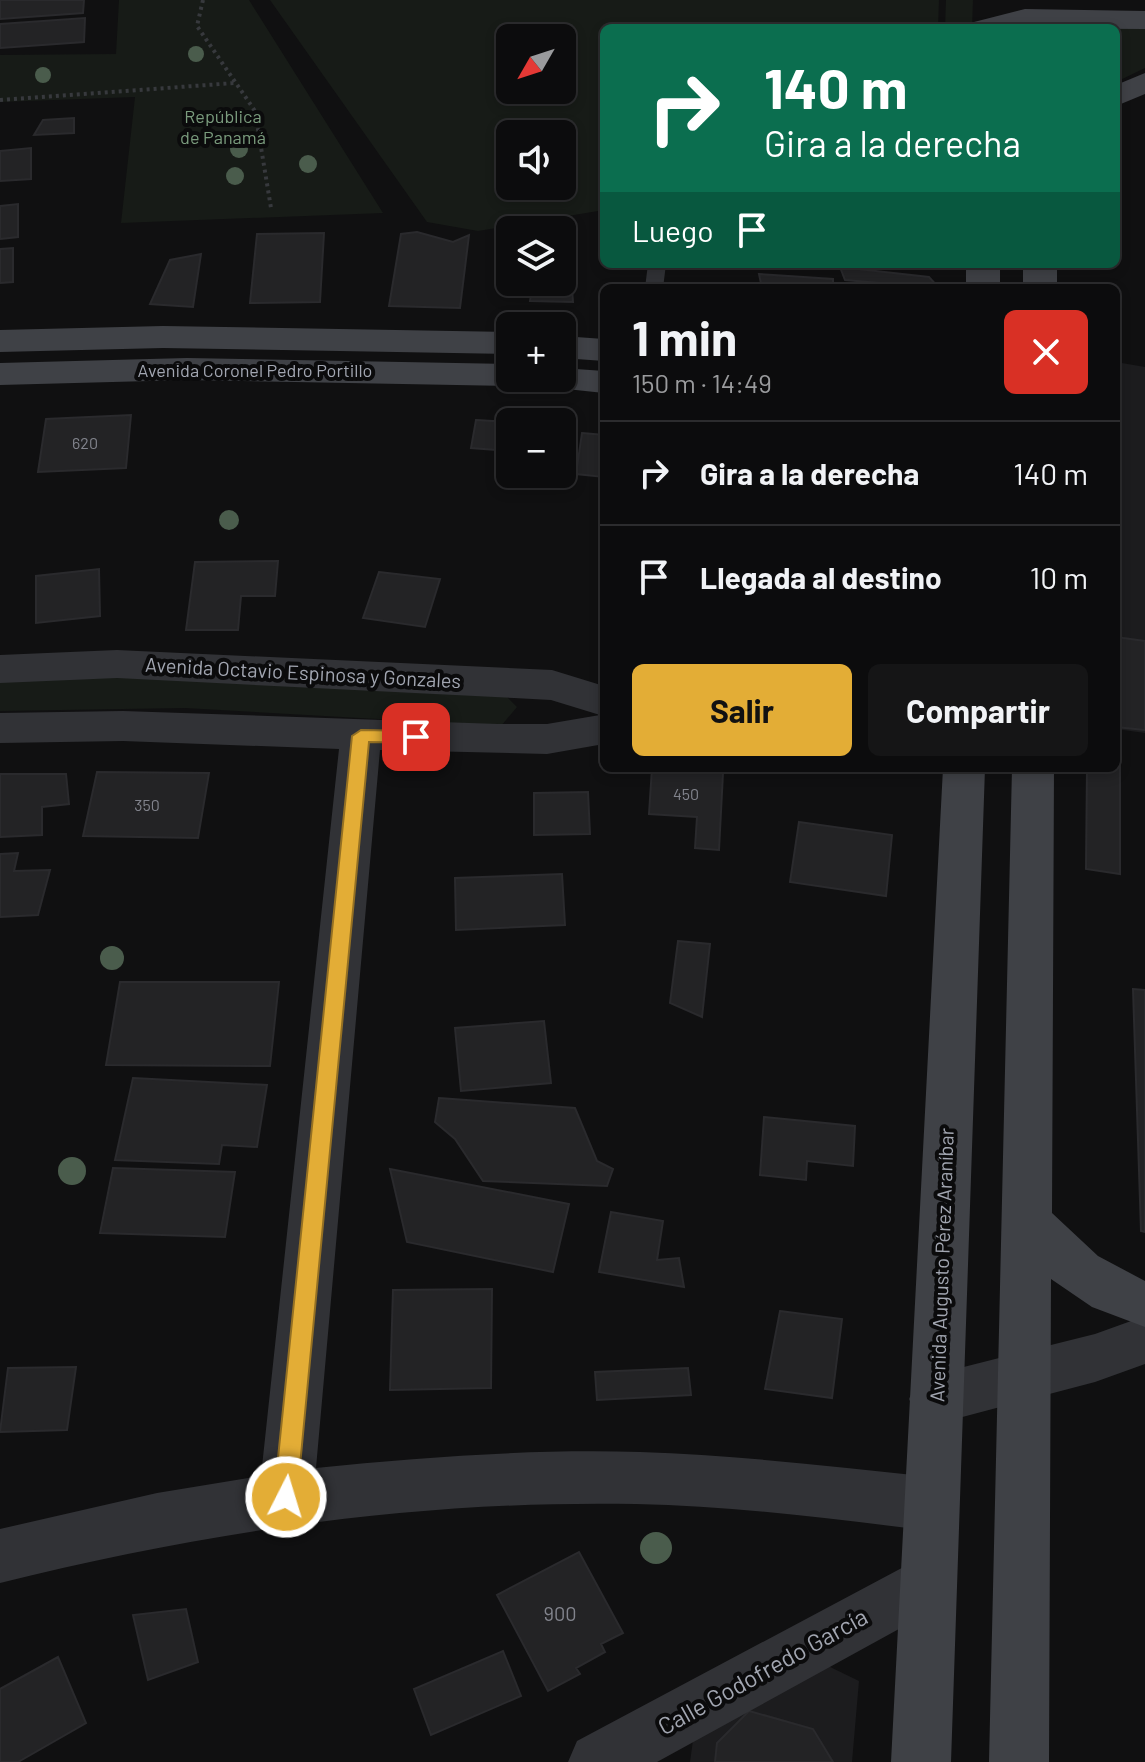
<!DOCTYPE html>
<html lang="es">
<head>
<meta charset="utf-8">
<style>
  :root { --surface:#0c0c0d; --page:#151516; --text:#f1f3f6; --muted:#9a9b9d; --line:#2c2c2e; --accent:#e3ad36 }
  body { margin:0; font-family:Barlow,sans-serif; background:var(--page); color:var(--text); height:100vh; display:flex; flex-direction:column; font-size:30px; white-space:nowrap }
  * { box-sizing:border-box; margin:0 }
  p { font-size:26px; color:var(--muted) }
  .icon { flex:none; width:44px; height:44px; fill:none; stroke:currentColor; stroke-width:2; stroke-linecap:round; stroke-linejoin:round }
  .map { position:relative; flex:1; overflow:hidden }
  .sheet { position:absolute; left:600px; top:284px; width:520px; height:488px; display:flex; flex-direction:column; background:var(--surface); border-radius:12px; box-shadow:0 4px 12px #0003,0 0 0 2px var(--line) }
  .sheet>* { flex:none }
  .banner { position:absolute; left:600px; top:24px; width:520px; height:244px; border-radius:12px; box-shadow:0 4px 12px #0003,0 0 0 2px var(--line); background:#0b6e4f; color:#fff; overflow:hidden }
  .needle { width:52px; rotate:231deg }
  .controls { position:absolute; left:496px; top:24px; display:grid; gap:16px }
  .controls a { display:grid; place-items:center; width:80px; height:80px; border-radius:12px; background:var(--surface); box-shadow:0 4px 12px #0003,0 0 0 2px var(--line); font-size:40px }
  .pin { position:absolute; display:grid; place-items:center; width:68px; height:68px; color:#fff; margin:-34px; border-radius:16px; box-shadow:0 4px 12px #0006 }
  .me { position:absolute; width:88px; margin:-44px; rotate:5deg; stroke-linejoin:round; filter:drop-shadow(0 0 6px #0008) }
  .turn { display:flex; align-items:center; gap:28px; height:168px; padding:0 32px; font-size:36px }
  .turn .icon { width:104px; height:104px; stroke-width:2.5 }
  .turn b { display:block; font-size:56px; line-height:68px }
  .then { display:flex; align-items:center; height:76px; padding:0 32px; background:#0003; gap:16px; font-size:30px }
  .round { display:grid; place-items:center; flex:none; width:84px; height:84px; border-radius:12px; background:var(--page) }
  .headline { display:flex; align-items:center; justify-content:space-between; height:136px; padding:0 32px }
  h1 { font-size:48px; font-weight:700; line-height:60px }
  .action { display:flex; gap:16px; margin-top:auto; padding:16px 32px }
  .action a { flex:1; height:92px; border-radius:12px; background:var(--accent); color:#111; font-size:32px; font-weight:700; line-height:92px; text-align:center }
  .action a+a { background:var(--page); color:var(--text) }
  ul { padding:0; list-style:none }
  li { display:flex; align-items:center; gap:24px; height:104px; padding:0 32px; border-top:2px solid var(--line) }
  li div { flex:1 }
  li b { display:block; font-size:30px }
  li em { font-style:normal }
  .map>svg:first-child { display:block }
  .built { fill:#1c1c1e }
  .green { fill:#171b17; fill-rule:evenodd }
  .building { fill:#232325; stroke:#2a2a2d; stroke-width:2 }
  .lines { fill:none; stroke-linecap:round; stroke-linejoin:round }
  .path { stroke:#37393d; stroke-width:4; stroke-dasharray:3 4; stroke-linecap:butt }
  .lane { fill:#313236; fill-rule:evenodd }
  .street { fill:#313236; fill-rule:evenodd }
  .secondary { fill:#3f4146; fill-rule:evenodd }
  .tree { fill:#4a5c4c }
  .route { fill:#e3ad36; stroke:#947023; stroke-width:2 }
  .labels { text-anchor:middle; stroke-width:8; stroke-linejoin:round; paint-order:stroke }
  .number-label { font-size:16px; fill:#82848d }
  .far-park-label { font-size:18px; fill:#7a9b7d; stroke:#0b0b0c }
  .far-street-label { font-size:18px; fill:#a2a6b1; stroke:#0b0b0c }
  .street-label { font-size:20px; fill:#a2a6b1; stroke:#0b0b0c }
  .near-number-label { font-size:20px; fill:#82848d }
  .near-street-label { font-size:24px; fill:#a2a6b1; stroke:#0b0b0c }
</style>
</head>
<body>
<div class="map">
<svg width="1145" height="1762" viewBox="0 0 1145 1762">
  <rect width="100%" height="100%" fill="#101011"/>
  <path class="built" d="M1116,362L1145,367V733L1116,729Z
    M824,1664L859,1681L852,1762H690L694,1733Z"/>
  <path class="green" d="M119,0H249L383,213L121,223L135,97L0,102V55L116,54Z
    M270,0H939L938,28H604V210L478,231L427,222ZM562,38V90H510V38ZM562,134V186H510V134Z
    M946,0H973L972,28H945Z
    M1145,26V68L1116,82V28Z
    M212,674L506,696L517,707L501,726L185,708L0,711V680Z"/>
  <path class="building" d="M0,0H84L83,13L0,19Z
    M85,18L84,42L0,48V24Z
    M74,118V133L34,135L43,120Z
    M31,148V179L0,181V151Z
    M18,204V237L0,239V206Z
    M417,232L453,242L469,235L460,308L389,306L401,234Z
    M324,233L320,302L250,303L257,234Z
    M13,248V282L0,283V249Z
    M569,248L573,302L530,301L533,282H562V249Z
    M201,254L193,307L150,304L170,260Z
    M840,267L929,277L939,288L845,280Z
    M759,274L833,279V288H762Z
    M131,415L126,468L38,472L46,419Z
    M476,420L511,422L510,451L471,448Z
    M582,433L604,435V477L576,474Z
    M278,561L275,596H241L238,630H186L195,562Z
    M99,569L100,616L36,623V576Z
    M379,572L440,579L425,627L363,618Z
    M1116,637L1145,641V730L1116,727Z
    M1116,750L1120,751V874L1086,869L1087,768H1116Z
    M652,768L723,773L719,850L695,848L697,817L649,814Z
    M97,772L209,773L198,838L83,836Z
    M0,774H66L69,804L42,807V835L0,837Z
    M588,792L590,834L534,835V793Z
    M799,822L892,835L886,896L790,882Z
    M18,853L14,871L50,870L38,915L0,917V854Z
    M562,874L565,925L456,930L455,878Z
    M678,941L710,944L702,1017L670,1003Z
    M120,982H279L270,1066L106,1065Z
    M1133,989L1145,990V1232L1141,1231Z
    M544,1021L551,1083L461,1091L455,1028Z
    M133,1078L267,1085L257,1147L222,1145L219,1164L115,1160Z
    M439,1098L575,1108L597,1161L613,1169L607,1186L483,1181L455,1139L435,1122Z
    M764,1117L855,1126L853,1166L807,1161L806,1180L760,1175Z
    M113,1168L235,1172L225,1237L100,1233Z
    M390,1169L569,1204L553,1272L407,1242Z
    M611,1212L663,1221L657,1260L679,1258L684,1287L599,1272Z
    M492,1289L491,1388L390,1390L393,1290Z
    M780,1311L842,1319L832,1398L765,1389Z
    M76,1367L67,1430L0,1432L8,1368Z
    M688,1368L691,1395L597,1400L595,1372Z
    M579,1552L623,1633L601,1644L605,1652L576,1668L580,1674L548,1691L497,1595Z
    M186,1609L198,1662L148,1680L133,1615Z
    M503,1651L521,1696L431,1735L414,1689Z
    M58,1657L86,1723L18,1762H0V1689Z
    M749,1711L813,1729L833,1762H715L717,1743Z"/>
  <g class="lines">
    <path class="path" d="M203,0L197,26L255,111L271,208
      M0,100L235,83"/>
    <path class="lane" d="M648,264H666L663,288H645Z"/>
    <path class="street" d="M117,650L552,670L604,686V744L547,754L380,750L316,1468C423,1457 531,1449 640,1452C737,1455 835,1467 932,1477L951,1485L959,1504L951,1523L932,1531C834,1519 735,1506 636,1504C420,1500 209,1531 0,1583V1529L157,1493L261,1476L339,749L123,741L0,743V713L123,711L498,724H547L600,715L551,700L514,698L117,678L0,683V655Z
      M1145,1316V1364L1095,1382L936,1424L917,1417L909,1399L917,1381L936,1374L1095,1334Z
      M928,1554L948,1562L956,1582L948,1602L657,1762H568L577,1741Z"/>
    <path class="secondary" d="M1025,9L1145,11V29L969,28L974,22Z
      M1145,73V94L1116,106V85Z
      M966,264H1000V288H966Z
      M1023,264H1057V288H1023Z
      M163,326L510,332V354L163,348L0,352V330Z
      M562,336L604,339V361L562,358Z
      M187,358L510,364V378H526L522,383L510,386L187,380L0,385V363Z
      M562,368L604,371V393L538,386L532,378H562Z
      M943,768H985L951,1762H891Z
      M1012,768H1054L1052,1213L1098,1256L1145,1281V1327L1092,1307L1051,1279L1049,1762H989Z"/>
  </g>
  <g class="tree">
    <circle cx="196" cy="54" r="8"/>
    <circle cx="43" cy="75" r="8"/>
    <circle cx="239" cy="149" r="9"/>
    <circle cx="308" cy="164" r="9"/>
    <circle cx="235" cy="176" r="9"/>
    <circle cx="229" cy="520" r="10"/>
    <circle cx="112" cy="958" r="12"/>
    <circle cx="72" cy="1171" r="14"/>
    <circle cx="656" cy="1548" r="16"/>
  </g>
  <path class="route" d="M361,730L416,731L425,737L416,743L369,742L297,1497L294,1505L286,1508L278,1505L274,1497L352,736Z"/>
  <g class="labels">
    <g class="number-label">
      <text x="85" y="449">620</text>
      <text x="686" y="800">450</text>
      <text x="147" y="811">350</text>
    </g>
    <g class="far-park-label">
      <text x="223" y="123">República<tspan x="223" dy="21">de Panamá</tspan></text>
    </g>
    <g class="far-street-label">
      <text x="255" y="377">Avenida Coronel Pedro Portillo</text>
    </g>
    <g class="street-label">
      <text transform="translate(303 673) rotate(3)" y="7">Avenida Octavio Espinosa y Gonzales</text>
      <text transform="translate(942 1265) rotate(-88)" y="7">Avenida Augusto Pérez Araníbar</text>
    </g>
    <g class="near-number-label">
      <text x="560" y="1621">900</text>
    </g>
    <g class="near-street-label">
      <text transform="translate(763 1672) rotate(-29)" y="8">Calle Godofredo García</text>
    </g>
  </g>
</svg>
<div class="controls">
<a><svg class="needle" viewBox="-14 -14 28 28"><path d="M0-13l5 13h-10z" fill="#e53935"/><path d="M0 13l5-13h-10z" fill="#9a9b9d"/></svg></a>
<a><svg class="icon" aria-label="sound" viewBox="0 0 24 24"><path d="M4 9h4l5-4v14l-5-4H4zM17 9q2 3 0 6"/></svg></a>
<a><svg class="icon" aria-label="layers" viewBox="0 0 24 24"><path d="M12 4l9 5-9 5-9-5zM3 14l9 5 9-5"/></svg></a>
<a>+</a>
<a>−</a>
</div>
<div class="pin" style="left:416px;top:737px;background:#d93025"><svg class="icon" aria-label="arrive" viewBox="0 0 24 24"><path d="M6 21V4h12l-3 4 3 4H6"/></svg></div>
<svg class="me" style="left:286px;top:1497px" viewBox="-20 -20 40 40"><circle r="17" fill="#e3ad36" stroke="#fff" stroke-width="3"/><path d="M0-11L8 9 0 5-8 9z" fill="#fff"/></svg>
<div class="banner">
<div class="turn"><svg class="icon" aria-label="right" viewBox="0 0 24 24"><path d="M7 20v-9h11M14 6l5 5-5 5"/></svg><div><b>140 m</b>Gira a la derecha</div></div>
<div class="then">Luego<svg class="icon" aria-label="arrive" viewBox="0 0 24 24"><path d="M6 21V4h12l-3 4 3 4H6"/></svg></div>
</div>
<section class="sheet">
<div class="headline"><div><h1>1 min</h1><p>150 m · 14:49</p></div><a class="round" style="background:#d93025;color:#fff"><svg class="icon" aria-label="close" viewBox="0 0 24 24"><path d="M6 6l12 12M18 6L6 18"/></svg></a></div>
<ul>
<li><svg class="icon" aria-label="right" viewBox="0 0 24 24"><path d="M7 20v-9h11M14 6l5 5-5 5"/></svg><div><b>Gira a la derecha</b></div><em>140 m</em></li>
<li><svg class="icon" aria-label="arrive" viewBox="0 0 24 24"><path d="M6 21V4h12l-3 4 3 4H6"/></svg><div><b>Llegada al destino</b></div><em>10 m</em></li>
</ul>
<div class="action"><a>Salir</a><a>Compartir</a></div>
</section>
</div>
</body>
</html>
